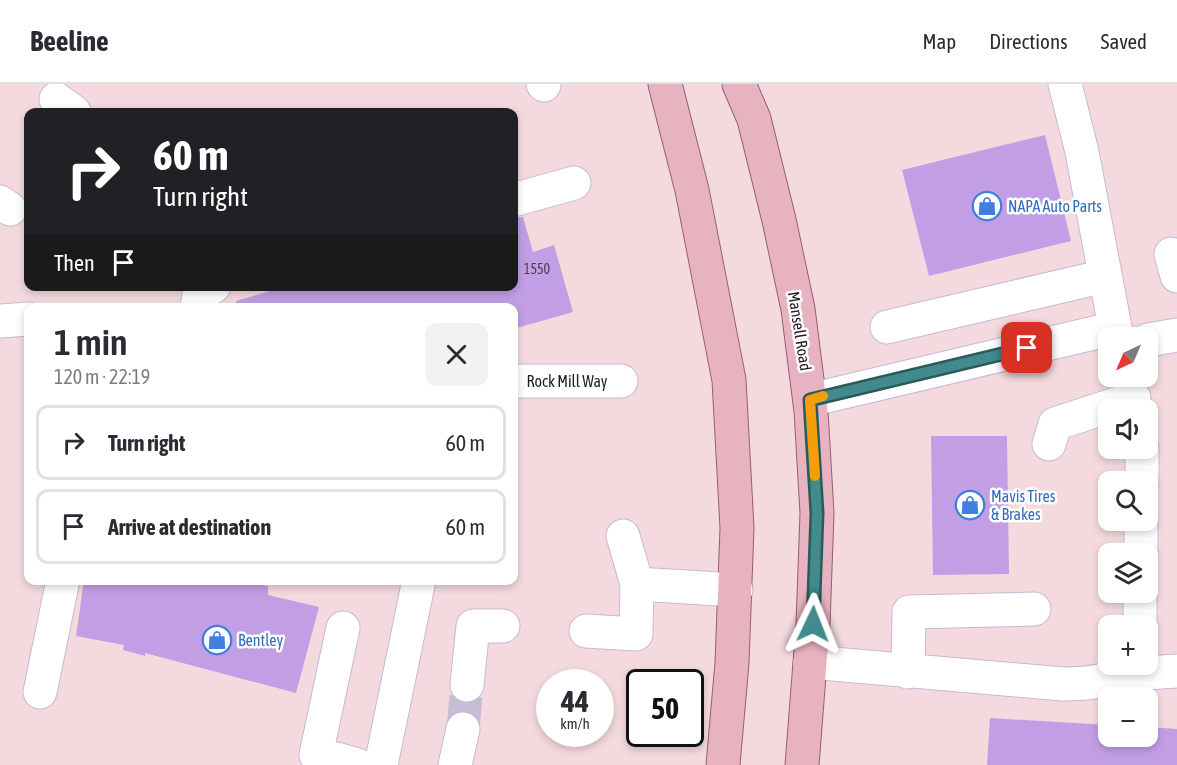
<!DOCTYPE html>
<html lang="en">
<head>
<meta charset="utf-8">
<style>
  :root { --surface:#fff; --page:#f2f2f3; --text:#2b2b33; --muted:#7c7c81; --line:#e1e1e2 }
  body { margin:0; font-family:"Asap Condensed",sans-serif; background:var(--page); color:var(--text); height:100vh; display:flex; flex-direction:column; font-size:22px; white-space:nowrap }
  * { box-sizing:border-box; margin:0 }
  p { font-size:20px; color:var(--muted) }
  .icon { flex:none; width:33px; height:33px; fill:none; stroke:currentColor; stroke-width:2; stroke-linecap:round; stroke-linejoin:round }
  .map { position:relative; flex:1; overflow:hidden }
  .sheet { position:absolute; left:24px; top:219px; width:494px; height:282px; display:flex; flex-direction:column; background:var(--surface); border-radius:12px; box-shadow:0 3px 9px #0003 }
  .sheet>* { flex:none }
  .top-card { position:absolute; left:24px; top:24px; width:494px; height:183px; border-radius:12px; box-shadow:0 3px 9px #0003; background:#202124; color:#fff; overflow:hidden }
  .needle { width:39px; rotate:224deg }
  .controls { position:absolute; left:1098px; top:243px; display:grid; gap:12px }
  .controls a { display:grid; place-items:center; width:60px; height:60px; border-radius:12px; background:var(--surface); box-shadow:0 3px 9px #0003; font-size:30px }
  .speed { position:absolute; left:536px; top:585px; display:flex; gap:12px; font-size:30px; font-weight:700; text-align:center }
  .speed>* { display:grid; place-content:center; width:78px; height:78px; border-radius:50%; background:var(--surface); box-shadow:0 3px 9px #0003; line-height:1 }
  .speed small { font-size:15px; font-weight:400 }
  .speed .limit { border:3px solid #111; border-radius:9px; background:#fff; color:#111 }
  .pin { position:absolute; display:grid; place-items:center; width:51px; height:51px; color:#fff; margin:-26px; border-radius:12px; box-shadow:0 3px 9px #0006 }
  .me { position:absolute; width:66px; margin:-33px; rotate:2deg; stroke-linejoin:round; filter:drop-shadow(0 0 4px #0008) }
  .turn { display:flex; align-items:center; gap:21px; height:126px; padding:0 30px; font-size:27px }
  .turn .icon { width:78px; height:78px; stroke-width:2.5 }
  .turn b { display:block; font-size:42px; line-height:51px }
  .then { display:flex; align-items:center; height:57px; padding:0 30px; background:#0003; gap:12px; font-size:22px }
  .round { display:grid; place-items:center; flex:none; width:63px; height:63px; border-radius:12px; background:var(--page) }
  .head { display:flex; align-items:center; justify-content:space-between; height:102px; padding:0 30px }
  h1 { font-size:36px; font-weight:600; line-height:45px }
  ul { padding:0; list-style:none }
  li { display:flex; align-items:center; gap:18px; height:75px; margin:0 12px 9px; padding:0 18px; border:3px solid var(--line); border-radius:12px }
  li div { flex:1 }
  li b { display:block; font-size:22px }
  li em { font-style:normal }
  header { display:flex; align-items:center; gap:36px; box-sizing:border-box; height:84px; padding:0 30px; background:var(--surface); border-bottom:2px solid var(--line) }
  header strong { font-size:28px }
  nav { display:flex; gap:33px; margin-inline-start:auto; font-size:21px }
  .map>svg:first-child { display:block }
  .commercial { fill:#f4dade; fill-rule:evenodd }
  .building { fill:#c29fe5 }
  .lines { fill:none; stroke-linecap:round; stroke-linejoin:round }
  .minor-tunnel { stroke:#c7bdd4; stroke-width:33; stroke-dasharray:33 16; stroke-linecap:butt }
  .minor-casing { stroke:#c7b8d7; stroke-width:35 }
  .major-casing { stroke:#985d70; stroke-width:35 }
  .minor { stroke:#fff; stroke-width:33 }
  .major { stroke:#e8b3c1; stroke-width:33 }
  .route-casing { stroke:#2b5a5b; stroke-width:15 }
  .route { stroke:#428a8c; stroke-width:10 }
  .slow { stroke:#f59e0b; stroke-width:10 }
  .labels { text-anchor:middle; stroke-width:5; stroke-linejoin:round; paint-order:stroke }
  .number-label { font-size:14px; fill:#483c56 }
  .shop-label { font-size:16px; fill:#366cbe; stroke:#fff; text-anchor:start }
  .street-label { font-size:16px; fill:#201b26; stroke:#fff }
</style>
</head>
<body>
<header>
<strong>Beeline</strong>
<nav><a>Map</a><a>Directions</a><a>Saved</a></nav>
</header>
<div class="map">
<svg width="1177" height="681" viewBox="0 0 1177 681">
  <rect width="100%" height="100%" fill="#f1e5ff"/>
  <path class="commercial" d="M0,0H1177V681H0ZM28,28H513V202H28ZM28,224H513V496H28ZM1108,254H1148V292H1108ZM1108,326H1148V364H1108ZM1108,398H1148V436H1108ZM1108,470H1148V508H1108ZM1108,542H1148V580H1108ZM549,598H600V650H549ZM639,598H690V650H639ZM1108,614H1148V652H1108Z"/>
  <path class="building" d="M1045,51L1071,157L929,192L902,86Z
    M523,133L533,168L554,161L573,228L513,245V224H237L236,217L288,202H513V134Z
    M931,352H1007L1009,490L933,491Z
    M84,496H228L268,502V511L319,523L296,609L145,569V572L123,566L124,561L76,552Z
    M990,634L1108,641V652H1148V643L1177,645V681H987Z"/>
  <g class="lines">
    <path class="minor-tunnel" d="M463,645L467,601"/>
    <g class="minor-casing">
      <path id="minor" d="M543,0L544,1
        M1065,0L1082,68L1117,254
        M56,15L74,28
        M513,116L574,99
        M0,118L10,125
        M1171,170L1177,192
        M197,224L199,211L214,202
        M0,237L28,235
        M887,243L1105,192
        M1148,256L1177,251
        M513,297H621
        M810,316L1115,244
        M1049,360L1055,340L1134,314
        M1142,398V364
        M1141,470V436
        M637,500L736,506
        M1140,542V508
        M586,547L636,550L637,500L623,452
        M810,578L1063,600C1084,600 1116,599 1130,580
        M908,588L909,528L1034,525
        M1117,591L1177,587
        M467,601L473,542H503
        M40,608L63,496
        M316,671L343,544
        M337,675L358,681
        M381,681L419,496
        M455,681L463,645"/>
    </g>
    <g class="major-casing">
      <path id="major" d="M665,0L692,106L729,296L737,444L732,579L723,681
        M739,0L754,35L779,136L798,225L811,327L817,429L813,540L802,681"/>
    </g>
    <use href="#minor" class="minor"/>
    <use href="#major" class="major"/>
  </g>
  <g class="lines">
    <g class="route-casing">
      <path id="route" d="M813,540L817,429L810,316L1027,264"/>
    </g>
    <use href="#route" class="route"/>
    <path class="slow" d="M815,392L810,316L823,312"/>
  </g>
  <defs>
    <g id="shop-ring" transform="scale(1.5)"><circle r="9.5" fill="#fff" stroke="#3f7fe0" stroke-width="1.5"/><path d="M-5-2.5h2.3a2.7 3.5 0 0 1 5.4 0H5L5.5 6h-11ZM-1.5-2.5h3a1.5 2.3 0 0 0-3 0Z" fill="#3f7fe0"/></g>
  </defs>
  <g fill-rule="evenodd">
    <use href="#shop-ring" x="987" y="122"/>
    <use href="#shop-ring" x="970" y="421"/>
    <use href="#shop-ring" x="217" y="556"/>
  </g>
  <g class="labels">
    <g class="number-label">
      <text x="537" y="190">1550</text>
    </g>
    <g class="shop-label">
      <text x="1008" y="128">NAPA Auto Parts</text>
      <text x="991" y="418">Mavis Tires<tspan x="991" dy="18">&amp; Brakes</tspan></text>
      <text x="238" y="562">Bentley</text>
    </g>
    <g class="street-label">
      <text transform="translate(800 247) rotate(81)" y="6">Mansell Road</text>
      <text x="567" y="303">Rock Mill Way</text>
    </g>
  </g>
</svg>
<div class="controls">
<a><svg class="needle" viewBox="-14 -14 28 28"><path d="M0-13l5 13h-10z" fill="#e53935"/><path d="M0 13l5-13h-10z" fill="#7c7c81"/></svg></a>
<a><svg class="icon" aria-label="sound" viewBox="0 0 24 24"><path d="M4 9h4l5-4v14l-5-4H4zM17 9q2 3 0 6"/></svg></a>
<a><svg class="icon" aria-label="search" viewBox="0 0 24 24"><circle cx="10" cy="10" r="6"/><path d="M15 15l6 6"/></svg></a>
<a><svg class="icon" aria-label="layers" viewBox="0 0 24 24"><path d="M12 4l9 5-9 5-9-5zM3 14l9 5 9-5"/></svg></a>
<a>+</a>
<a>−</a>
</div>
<div class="speed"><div>44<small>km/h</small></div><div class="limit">50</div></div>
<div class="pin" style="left:1027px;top:264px;background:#d93025"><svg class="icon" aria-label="arrive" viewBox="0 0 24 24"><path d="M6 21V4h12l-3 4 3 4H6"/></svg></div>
<svg class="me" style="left:813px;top:540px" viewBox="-20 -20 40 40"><path d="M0-17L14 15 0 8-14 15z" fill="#428a8c" stroke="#fff" stroke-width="4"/></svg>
<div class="top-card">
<div class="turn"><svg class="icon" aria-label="right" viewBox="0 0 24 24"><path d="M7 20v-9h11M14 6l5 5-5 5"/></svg><div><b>60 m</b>Turn right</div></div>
<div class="then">Then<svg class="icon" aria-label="arrive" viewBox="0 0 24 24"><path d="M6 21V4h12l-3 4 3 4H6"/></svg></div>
</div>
<section class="sheet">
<div class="head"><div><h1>1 min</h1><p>120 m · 22:19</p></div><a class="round"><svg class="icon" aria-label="close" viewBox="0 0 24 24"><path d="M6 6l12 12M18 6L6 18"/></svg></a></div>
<ul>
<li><svg class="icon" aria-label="right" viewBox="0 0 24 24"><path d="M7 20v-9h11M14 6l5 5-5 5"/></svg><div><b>Turn right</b></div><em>60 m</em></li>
<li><svg class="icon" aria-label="arrive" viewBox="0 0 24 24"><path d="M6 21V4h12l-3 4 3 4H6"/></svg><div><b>Arrive at destination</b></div><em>60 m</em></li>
</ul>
</section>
</div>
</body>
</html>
